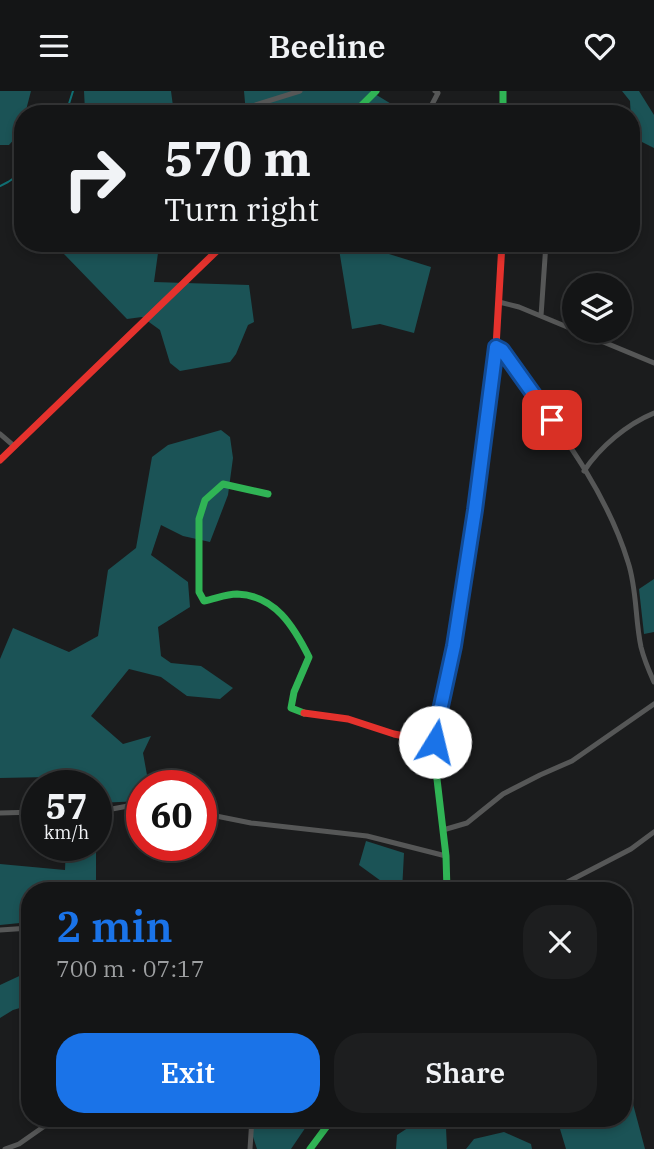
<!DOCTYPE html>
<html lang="en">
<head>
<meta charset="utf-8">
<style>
  :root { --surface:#141516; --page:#1d1e1f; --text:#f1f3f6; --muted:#9d9fa1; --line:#333435; --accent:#1a73e8 }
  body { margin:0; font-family:"IBM Plex Serif",serif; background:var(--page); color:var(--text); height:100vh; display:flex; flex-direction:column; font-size:26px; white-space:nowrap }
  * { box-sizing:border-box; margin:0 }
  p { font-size:23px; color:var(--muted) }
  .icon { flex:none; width:38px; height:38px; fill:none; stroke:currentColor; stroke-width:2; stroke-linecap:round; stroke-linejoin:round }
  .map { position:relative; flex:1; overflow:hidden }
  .sheet { position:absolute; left:21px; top:791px; width:611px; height:245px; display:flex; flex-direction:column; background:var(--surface); border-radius:28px; box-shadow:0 4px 10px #0003,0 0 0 2px var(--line) }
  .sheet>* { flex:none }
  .top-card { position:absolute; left:14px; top:14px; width:626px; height:147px; border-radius:28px; box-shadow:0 4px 10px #0003,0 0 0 2px var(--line); background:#141516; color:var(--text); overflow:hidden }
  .fabs { position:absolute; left:562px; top:182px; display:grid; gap:14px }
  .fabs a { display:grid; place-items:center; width:70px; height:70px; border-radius:50%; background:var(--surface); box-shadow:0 4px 10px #0003,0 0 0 2px var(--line); font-size:35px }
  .speed { position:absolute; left:21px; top:679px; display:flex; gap:14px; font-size:35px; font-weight:700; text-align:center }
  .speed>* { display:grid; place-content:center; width:91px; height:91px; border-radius:50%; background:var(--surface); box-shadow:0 4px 10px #0003,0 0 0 2px var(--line); line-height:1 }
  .speed small { font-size:18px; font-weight:400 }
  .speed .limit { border:10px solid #d22; background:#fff; color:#111 }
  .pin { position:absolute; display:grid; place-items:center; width:60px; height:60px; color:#fff; margin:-30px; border-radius:14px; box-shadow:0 4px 10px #0006 }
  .me { position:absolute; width:77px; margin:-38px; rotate:9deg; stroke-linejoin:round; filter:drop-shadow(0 0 5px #0008) }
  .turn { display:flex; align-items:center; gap:24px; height:147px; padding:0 35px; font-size:32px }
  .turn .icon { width:91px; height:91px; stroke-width:2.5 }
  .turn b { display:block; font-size:49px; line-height:60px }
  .round { display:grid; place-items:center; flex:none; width:74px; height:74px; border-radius:28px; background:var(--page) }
  .summary { display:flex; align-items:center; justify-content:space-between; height:119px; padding:0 35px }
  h1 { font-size:42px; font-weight:600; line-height:52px; color:var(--accent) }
  .cta { display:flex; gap:14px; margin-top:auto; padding:14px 35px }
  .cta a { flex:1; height:80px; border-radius:28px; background:var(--accent); color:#fff; font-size:28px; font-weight:600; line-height:80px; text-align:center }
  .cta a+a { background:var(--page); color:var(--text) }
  header { display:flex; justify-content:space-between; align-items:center; height:91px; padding:0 35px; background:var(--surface); font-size:32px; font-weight:600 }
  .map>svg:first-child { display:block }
  .forest { fill:#1b5356 }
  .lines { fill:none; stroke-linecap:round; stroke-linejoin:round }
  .stream { stroke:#106f73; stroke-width:2 }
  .street { stroke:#565757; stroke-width:5 }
  .fast { stroke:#30b455; stroke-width:7 }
  .jam { stroke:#e5322d; stroke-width:7 }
  .route-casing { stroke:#114b97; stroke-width:18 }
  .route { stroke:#1a73e8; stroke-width:12 }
</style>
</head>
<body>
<header><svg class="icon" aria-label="menu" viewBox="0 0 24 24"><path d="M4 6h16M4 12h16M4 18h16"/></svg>Beeline<svg class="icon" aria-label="heart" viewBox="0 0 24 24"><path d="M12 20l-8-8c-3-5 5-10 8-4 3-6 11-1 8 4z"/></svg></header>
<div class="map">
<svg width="654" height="1058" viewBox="0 0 654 1058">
  <rect width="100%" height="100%" fill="#1b1c1d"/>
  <path class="forest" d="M0,0H31L25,23H23C23,36 18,45 9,54H0Z
    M84,0H171L174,23H83L85,20Z
    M244,0H370L393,14L389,23H246Z
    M622,0H639L654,24V57L632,46L630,10Z
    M30,152H187V160L158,162L154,191L249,194L254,231L248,234L236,263L230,271L180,280L170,272L160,239L142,226L127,228L64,163L34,158Z
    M338,152H378L376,159L431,176L414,242L380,233L352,238Z
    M221,339L230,346L233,367L228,404L210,451L183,445L161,434L151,464L188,491L190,516L158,536L161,565L171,572L201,575L233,597L220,608L187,605L161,586L129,578L91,625L123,653L151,645L143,662L149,695H142V710L97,712L96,730V695H90L89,688L49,686L0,687V568L13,537L69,561L98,545L108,479L136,457L152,366L168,354Z
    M654,488V541L644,543L639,498Z
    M366,750L404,762L402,800H372L381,790L359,774Z
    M66,754H96V793L148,790V800H30V831L0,834V773L65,779Z
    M30,880V914L13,919L0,927V894Z
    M623,993L633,1013L645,1058H566L560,1038L533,1027H623Z
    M247,1027H312L291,1058H257Z
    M423,1027H465L446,1037L447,1058H396L397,1044Z
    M504,1041L531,1053L532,1058H466L474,1048Z"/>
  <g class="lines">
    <path class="stream" d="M68,23L67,19L73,0
      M0,95L8,91L23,81"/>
    <path class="street" d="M227,23L300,0
      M427,23L438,2L435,0
      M499,211L519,216L654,272
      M541,225L546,152
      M496,256L502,259C548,325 604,392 628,471C637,498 635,528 641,556C644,568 649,580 654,591
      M0,343L14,355
      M584,380C600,356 627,333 654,322
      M96,721L128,715L142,717
      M0,722L37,721
      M201,722L251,732L367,745L446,765
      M443,739L467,732L503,703L540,684L572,670L654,613
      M202,800H218
      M550,800L631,758L654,741
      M0,839L30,837
      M5,1058L19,1053L56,1027
      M250,1058L252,1027"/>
    <path class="fast" d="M503,0V23
      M353,23L376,0
      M268,403L223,393L205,409L199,428V501L204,510C215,508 226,503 237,503C275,504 294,536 309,566L294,601L291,617L304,622
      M447,800L446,765L435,671V651L454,555L482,367
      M310,1058L333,1027"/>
    <path class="jam" d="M482,367L496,256L502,152
      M0,369L225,152
      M304,622L348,628L394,643L435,651"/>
  </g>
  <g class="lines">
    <g class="route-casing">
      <path id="route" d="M435,651L436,638L454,555L475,419L496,256L502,259L552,329"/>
    </g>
    <use href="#route" class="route"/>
  </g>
</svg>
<div class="fabs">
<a><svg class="icon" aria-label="layers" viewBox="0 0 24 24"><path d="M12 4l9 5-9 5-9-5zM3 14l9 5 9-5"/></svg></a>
</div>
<div class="speed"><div>57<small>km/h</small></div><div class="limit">60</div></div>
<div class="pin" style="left:552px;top:329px;background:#d93025"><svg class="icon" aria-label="arrive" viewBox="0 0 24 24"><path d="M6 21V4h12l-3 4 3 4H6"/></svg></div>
<svg class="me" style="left:435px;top:651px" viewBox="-20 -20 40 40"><circle r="19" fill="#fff"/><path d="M0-13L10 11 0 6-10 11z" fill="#1a73e8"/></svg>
<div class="top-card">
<div class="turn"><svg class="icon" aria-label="right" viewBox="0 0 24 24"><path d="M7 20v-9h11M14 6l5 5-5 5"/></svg><div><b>570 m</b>Turn right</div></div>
</div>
<section class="sheet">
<div class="summary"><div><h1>2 min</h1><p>700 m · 07:17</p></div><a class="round"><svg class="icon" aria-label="close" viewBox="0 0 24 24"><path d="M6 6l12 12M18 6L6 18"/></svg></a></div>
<div class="cta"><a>Exit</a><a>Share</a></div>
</section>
</div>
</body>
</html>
